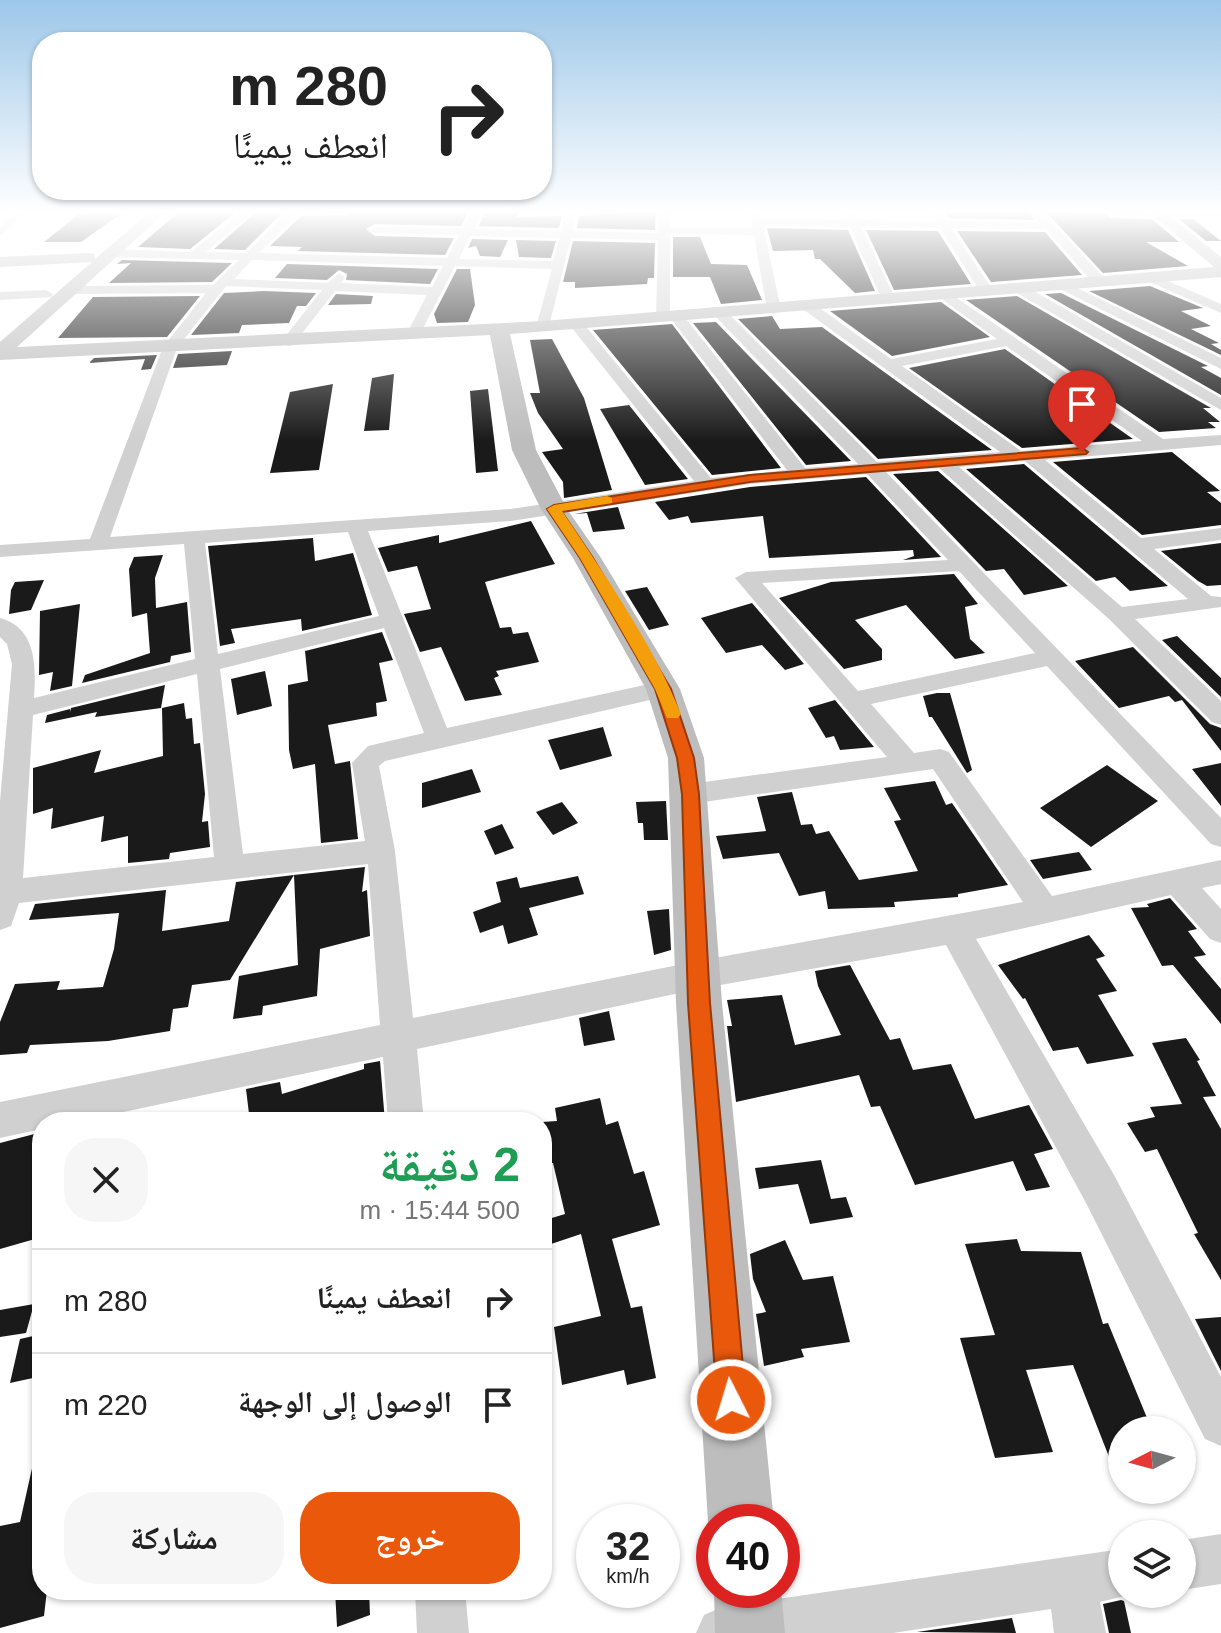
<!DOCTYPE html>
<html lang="ar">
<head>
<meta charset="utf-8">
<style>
  :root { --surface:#fff; --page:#f6f6f6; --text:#222; --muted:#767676; --line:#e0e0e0; --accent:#ea580c }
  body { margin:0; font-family:Helvetica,"Noto Naskh Arabic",sans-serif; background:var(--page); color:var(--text); direction:rtl; height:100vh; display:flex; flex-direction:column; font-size:30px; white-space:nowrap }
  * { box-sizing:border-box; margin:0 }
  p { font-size:26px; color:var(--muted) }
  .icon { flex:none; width:44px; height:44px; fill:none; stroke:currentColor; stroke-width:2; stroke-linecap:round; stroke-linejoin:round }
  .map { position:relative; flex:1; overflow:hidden; direction:ltr }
  .sheet { position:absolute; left:32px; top:1112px; width:520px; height:488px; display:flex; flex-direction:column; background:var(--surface); border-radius:32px; box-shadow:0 2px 6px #0004; direction:rtl }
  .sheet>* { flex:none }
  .guide { position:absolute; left:32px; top:32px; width:520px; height:168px; border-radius:32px; box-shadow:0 2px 6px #0004; direction:rtl; background:#fff; color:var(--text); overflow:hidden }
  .needle { width:52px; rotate:264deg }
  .tools { position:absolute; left:1108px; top:1416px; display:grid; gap:16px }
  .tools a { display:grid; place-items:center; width:88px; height:88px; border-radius:50%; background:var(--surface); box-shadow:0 2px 6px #0004; font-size:40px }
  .speed { position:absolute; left:576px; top:1504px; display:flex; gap:16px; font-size:40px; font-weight:700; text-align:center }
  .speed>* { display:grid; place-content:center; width:104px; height:104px; border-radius:50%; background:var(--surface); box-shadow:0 2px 6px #0004; line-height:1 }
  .speed small { font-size:20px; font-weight:400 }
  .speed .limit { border:12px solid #d22; background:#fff; color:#111 }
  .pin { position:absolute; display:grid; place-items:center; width:68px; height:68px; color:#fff; margin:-82px -34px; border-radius:50% 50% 50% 0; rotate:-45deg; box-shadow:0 0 8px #0007 }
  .pin .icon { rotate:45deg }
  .me { position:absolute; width:88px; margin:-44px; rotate:355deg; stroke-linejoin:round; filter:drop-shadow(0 0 6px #0008) }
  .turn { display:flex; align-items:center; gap:28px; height:168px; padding:0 32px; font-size:36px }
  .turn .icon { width:104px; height:104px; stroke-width:2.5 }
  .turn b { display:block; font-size:56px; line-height:68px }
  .round { display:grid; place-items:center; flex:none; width:84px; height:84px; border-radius:32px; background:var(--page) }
  .overview { display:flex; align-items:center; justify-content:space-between; height:136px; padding:0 32px }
  h1 { font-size:48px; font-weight:800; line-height:60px; color:#1e9e55 }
  .button { display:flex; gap:16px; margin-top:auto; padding:16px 32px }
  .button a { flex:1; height:92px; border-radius:32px; background:var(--accent); color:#fff; font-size:32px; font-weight:800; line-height:92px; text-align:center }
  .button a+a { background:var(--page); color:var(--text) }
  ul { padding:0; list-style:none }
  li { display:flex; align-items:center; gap:24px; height:104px; padding:0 32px; border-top:2px solid var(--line) }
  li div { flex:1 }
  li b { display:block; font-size:30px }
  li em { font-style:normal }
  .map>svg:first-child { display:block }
  .building { fill:#1a1a1a }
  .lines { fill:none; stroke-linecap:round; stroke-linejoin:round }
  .street { fill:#d0d0d0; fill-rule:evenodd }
  .secondary { fill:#bdbdbd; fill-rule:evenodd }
  .route { fill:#ea580c; stroke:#983908; stroke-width:2 }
  .slow { fill:#f59e0b }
</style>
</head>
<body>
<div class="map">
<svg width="1221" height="1633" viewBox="0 0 1221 1633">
  <rect width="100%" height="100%" fill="#fff"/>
  <path class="building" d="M179,212H236L190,249L138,247Z
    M256,212H283L245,250L214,249Z
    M348,212H468L461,226L375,224L366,229L375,236L454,238L445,255L298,251L302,247L270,246L301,216L347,215Z
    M485,212H518L517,217L562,216L559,228L479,226Z
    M634,212H656L655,230L577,228L579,216Z
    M945,212H1029L1034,220L949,218Z
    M1046,212L1103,213L1111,218L1152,219L1179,242H1146L1188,266L1103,273Z
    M122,213L81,242H44L79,214Z
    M1179,219H1193L1221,241H1206Z
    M767,228L848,230L875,291L855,293L820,259H815L813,250L773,251Z
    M866,230L938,231L971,284L894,290Z
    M957,231L1045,232L1082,275L991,282Z
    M673,237H700L711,264L747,265L762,300L721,304L710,277H673Z
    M472,239L508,240L500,257L480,256L476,246L468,248Z
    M516,240L556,241L551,258L519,257Z
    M573,241L655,243L654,278H648L647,284L575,288V282H563Z
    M122,260L232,263L212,282L109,283L131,263L117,264Z
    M287,264L438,269L430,284L346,280L347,274L339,270L327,280L275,278Z
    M457,269H470L475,305L468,322L437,323L434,314Z
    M1150,286L1203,308L1181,311L1211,326L1191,329L1219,343L1211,344L1221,350V355L1089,291Z
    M264,291L316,293L306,306H297L289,323L242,325L239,333L191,335L224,293Z
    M1061,293L1208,366L1201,367L1221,378V395L1045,294Z
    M336,294L373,296L371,304L328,305Z
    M200,296L167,337L58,338L93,297Z
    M1017,296L1211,408H1203L1220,422H1208L1216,428L1159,432L966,300Z
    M941,302L990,337L892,356L830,311Z
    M772,316L780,329L822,327L992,450L878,459L738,319Z
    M716,322L851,461L806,465L693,323Z
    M672,324L781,468L712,475L593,330Z
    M552,339L584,398L612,490L564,498L563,482L542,452L563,449L538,413L530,393H540L530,340Z
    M1005,349L1133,439L1022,448L909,368Z
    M232,351L227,365L173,368L178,354Z
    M157,355L151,369L141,370L145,359L89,363L94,358Z
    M394,374L389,430L364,431L372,378Z
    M333,384L319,470L270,473L290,392Z
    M488,389L498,471L476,473L470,391Z
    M629,405L688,479L645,485L600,409Z
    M1172,452L1220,491L1207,492L1221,503V525L1142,535L1053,462Z
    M1024,464L1168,586L1130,591L1115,577L1096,581L966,469Z
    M938,471L1068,586L1024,595L1004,569L986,571L893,474Z
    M866,477L941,557L903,560L914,556L913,550L769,558L763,516L691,523L688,516L669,520L655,502L750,487Z
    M618,507L625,529L593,532L587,513L574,514Z
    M531,521L555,564L485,582L500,628L511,627L513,634L528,632L539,662L496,671L499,676L494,678L502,695L465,701L441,647L420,652L404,614L431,609L417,566L388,572L378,548L439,535V543Z
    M313,538L315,561L353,553L372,615L302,631L301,619L231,629L235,643L220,646L208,546Z
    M1221,543V585L1207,586L1198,581L1161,551Z
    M163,555L155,578L156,608L187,602L191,652L171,656L170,662L82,683L85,675L150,653L147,613L132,617L129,569L134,557Z
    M954,574L978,604L965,607L970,639L985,653L955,659L906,605L855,620L882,649V660L844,669L779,598L831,582Z
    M44,580L31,610L9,614L11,590L15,582Z
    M647,587L669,625L649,630L625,591Z
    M752,603L804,664L785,670L762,645L726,653L701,618Z
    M80,604L72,686L50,691L53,672L39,675L40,611Z
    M382,632L393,660L379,663L387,701L376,703L377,716L328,725L335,764L350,761L358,839L321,843L315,764L293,769L289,750L288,685L308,681L305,651Z
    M1177,636L1221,678V697L1162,640Z
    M1133,647L1210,724L1221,728V751L1182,700L1175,702L1169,696L1119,708L1075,661Z
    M265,671L272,706L237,715L231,679Z
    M165,685L161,708L95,717L97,712L45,723L47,715L70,709V712L71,708Z
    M937,693H950L972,770L967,773L932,717H929L923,696Z
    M835,700L874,747L840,750L834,736L826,738L808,708Z
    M184,703L186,719L192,718L194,744L200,743L205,794L202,822L208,821L210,847L170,853L169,859L128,863V836L101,842L104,816L51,829L53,808L33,814V768L101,750L94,773L163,756L162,708Z
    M603,727L612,756L560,770L548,740Z
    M1221,763V806L1192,769Z
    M1107,765L1158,801L1091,847L1040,808Z
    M472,769L481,792L422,808V783Z
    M935,781L946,805L952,803L1008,885L958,894V897L894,902L895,907L828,909L825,891L799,896L779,853L723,859L716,836L766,831L757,797L792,792L801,825L812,824L816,834L829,831L859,880L918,871L894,821L901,820L884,788Z
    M666,801L668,840H644L643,823H638L636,802Z
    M562,802L578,823L553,835L536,812Z
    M502,824L514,848L495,855L484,831Z
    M1079,852L1092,870L1043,879L1030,860Z
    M365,867L362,892L367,890L370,936L320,949L317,996L263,1006L262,1015L233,1019L239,976L298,965L294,875Z
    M294,875L230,980L192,985L188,1007L173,1009L170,1031L108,1041L30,1045L27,1053L0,1055V1022L15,984L60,981L57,990L103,987L114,949L119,913L29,920L35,904L166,890L162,931L229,921L236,882Z
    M578,876L584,894L529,908L538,935L508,944L503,925L480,933L473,912L501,902L496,882L517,877L520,888Z
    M1170,898L1197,929L1188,931L1206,955L1194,957L1221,989V1024L1173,965L1162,966L1131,908L1149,907L1147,904Z
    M669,909L671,950L654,955L647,911Z
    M1089,935L1105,956L1096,959L1117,991L1098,995L1134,1056L1087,1064L1078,1047L1053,1051L1025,998L1023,999L998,965Z
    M850,965L890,1040L900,1038L913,1070L951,1064L975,1119L1029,1105L1053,1149L1034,1154L1050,1187L1026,1191L1013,1161L915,1185L880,1106L871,1107L859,1075L736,1102L727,1026H732L727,1000L782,995L795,1045L841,1035L818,986L815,971Z
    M609,1011L615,1040L584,1046L579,1018Z
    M1186,1038L1200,1060L1197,1061L1216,1096L1203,1097L1221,1129V1280L1194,1234L1198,1233L1157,1149L1145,1152L1127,1123L1155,1117L1150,1107L1182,1104L1152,1043Z
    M380,1061L385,1122H250L246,1089L280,1082L282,1094L364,1069V1064Z
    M600,1098L606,1125L618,1121L634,1174L644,1171L660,1225L612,1239L631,1308L642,1306L656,1378L627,1385L624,1370L562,1385L554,1327L601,1316L581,1234L542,1247V1221L565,1214L553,1163H542V1122L557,1121L555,1108Z
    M42,1132V1237L0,1249V1143Z
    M821,1160L831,1199L846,1197L853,1217L810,1224L798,1184L759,1189L755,1168Z
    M1017,1239L1021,1251L1081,1252L1103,1324L1108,1323L1152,1430H1122V1490L1073,1365L1026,1370L1053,1452L995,1458L960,1338L995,1335L965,1244Z
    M785,1240L803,1280L833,1276L850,1342L801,1349L804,1357L764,1366L756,1314L766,1312L753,1279L750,1254Z
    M34,1304L26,1333L0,1337V1310Z
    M1221,1317V1371L1195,1319Z
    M42,1334V1376L10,1383L20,1339Z
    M33,1464L42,1465V1590H47L44,1616L0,1628V1526L20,1522Z
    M335,1590H369L370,1615L337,1627Z
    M1121,1600L1124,1601L1131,1633H1109L1103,1604Z
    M1012,1618L1016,1633L917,1632Z"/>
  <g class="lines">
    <path class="street" d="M15,212H27L0,236V227Z
      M241,212H253L206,252L246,253L288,212H300L259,253L447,258L459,235L375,233L369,230L375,227L463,229L471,212H482L474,229L561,231L566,212H577L573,231L658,233L659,212H669L670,228H753L750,212H760L762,219L847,220L844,212H855L858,220L936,221L931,213L941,212L947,221L1040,223L1032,213L1042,212L1105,279V285H1095L1046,229L951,228L994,292L987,296L982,295L940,228L861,227L896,300L889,304L882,300L850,227L763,225L781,310L774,314L767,310L754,235L670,234V318L663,322L656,318L658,240L571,238L548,330L543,331L536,327L552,269L455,266L418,338H408L406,335L427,295L335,291L293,345L288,346L281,342L322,290L226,286L177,348L110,537L511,509L694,481L572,328V322H582L711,478L787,470L672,320V314H682L805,468L858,464L716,317V311H726L877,462L1000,452L804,310V304H814L891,359L997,339L936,295L948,292L1163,439L1221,435V445L1045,460L1141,538L1221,528V540L1154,549L1211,596L1221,597V607L1135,619L1221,701V725L1212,722L1109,619L939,468L886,472L1221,818V847L1211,844L1047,666L871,704L914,753L940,749L949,752L1052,896L1221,860V884L1202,888L1221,909V943L1210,939L1171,895L976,939L1114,1175L1221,1377V1446L1205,1439L1086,1203L946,945L698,989L417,1049L424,1122H388L383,1057L76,1122H42V1129L0,1138V1102L380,1025L368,864L19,903L11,926L0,930V801L12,664L7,644L0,637V618C37,628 36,667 34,698L195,659L184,544L0,557V545L90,539L163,347L206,293L70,294L63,290L70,286L213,285L239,260L111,257L105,253L111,249L191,252ZM470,236L560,238L553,261L459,259ZM252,260L443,266L432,287L341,283L345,277L339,273L328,283L234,279ZM1006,346L1142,441L1021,451L902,366ZM1022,461H1025L1188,599L1122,607L959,467ZM867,474L948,560L746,572L735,578L887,757L690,784L680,787L676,794L680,801L690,804L933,769L1023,902L698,961L413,1018L395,851L379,766L385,761L663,697L672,695L675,689L672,683L663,681L447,728L368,531L511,521L750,484ZM348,532L379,616L218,654L205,543ZM959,571L1035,653L858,691L762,583ZM384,628L424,733L368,746L352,763L365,841L243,854L220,669ZM197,674L214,857L23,878L33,715Z
      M1106,212H1221V217L1111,215Z
      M1152,274L1221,304V313L1147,281V275Z
      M1063,281L1221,358V369L1058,288L1057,285Z
      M1015,286H1025L1221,398V410L1015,292Z
      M46,290L53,294L51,297L0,300V292Z
      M1221,1534V1584L1182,1590V1540Z
      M1122,1549V1594H1133L1100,1602L1106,1633H1054L1051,1609L893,1633H696L704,1615L722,1607Z
      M415,1590H465L469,1633H417Z"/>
    <path class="secondary" d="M150,212H166L17,347L543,321L1214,267L1149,212H1165L1221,257V277L510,334L536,450L567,509L601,558L680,689L704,758L722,1003L774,1522H714V1535L708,1522L676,1003L668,758L646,689L573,558L541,509L512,450L490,335L0,360V342L92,262L0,267V257L88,253L94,254L95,259Z
      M714,1588L781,1590L785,1633H715Z"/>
  </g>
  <linearGradient id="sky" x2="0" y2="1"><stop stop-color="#9dc7e9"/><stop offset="0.48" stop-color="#fff"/><stop offset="1" stop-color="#fff" stop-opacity="0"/></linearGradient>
  <rect width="1221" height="441" fill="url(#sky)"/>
  <path class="route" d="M1082,448L1088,452L1086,454L750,482L562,512L593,558L671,689L694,758L699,794L710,1003L746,1400L742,1410L731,1414L721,1410L717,1400L688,1003L682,794L677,758L655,689L580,558L547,509L554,505L750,475Z"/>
  <path class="slow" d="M607,496L612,498V503L562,511C603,572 654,646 681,714L678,718H667L655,689L580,558L547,509L554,505Z"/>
</svg>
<div class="tools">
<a><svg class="needle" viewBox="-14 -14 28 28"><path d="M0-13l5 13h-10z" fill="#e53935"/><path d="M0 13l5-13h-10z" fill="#767676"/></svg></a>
<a><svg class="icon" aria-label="layers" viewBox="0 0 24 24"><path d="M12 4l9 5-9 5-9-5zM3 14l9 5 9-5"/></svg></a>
</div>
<div class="speed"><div>32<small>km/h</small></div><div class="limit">40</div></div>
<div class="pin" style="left:1082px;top:452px;background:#d93025"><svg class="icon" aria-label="arrive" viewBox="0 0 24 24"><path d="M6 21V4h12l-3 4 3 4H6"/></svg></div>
<svg class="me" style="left:731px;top:1400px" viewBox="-20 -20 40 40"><circle r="17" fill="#ea580c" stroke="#fff" stroke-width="3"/><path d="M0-11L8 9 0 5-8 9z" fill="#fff"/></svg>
<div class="guide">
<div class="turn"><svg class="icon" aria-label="right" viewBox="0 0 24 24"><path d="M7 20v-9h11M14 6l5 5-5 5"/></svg><div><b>280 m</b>انعطف يمينًا</div></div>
</div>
<section class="sheet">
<div class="overview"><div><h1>2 دقيقة</h1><p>500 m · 15:44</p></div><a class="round"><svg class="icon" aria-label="close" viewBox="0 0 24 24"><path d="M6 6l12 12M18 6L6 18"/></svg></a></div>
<ul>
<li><svg class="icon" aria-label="right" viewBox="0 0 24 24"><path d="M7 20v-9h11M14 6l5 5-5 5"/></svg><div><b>انعطف يمينًا</b></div><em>280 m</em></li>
<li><svg class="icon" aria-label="arrive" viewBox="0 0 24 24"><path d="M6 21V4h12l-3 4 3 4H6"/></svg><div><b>الوصول إلى الوجهة</b></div><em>220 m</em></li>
</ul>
<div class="button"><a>خروج</a><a>مشاركة</a></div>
</section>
</div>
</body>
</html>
